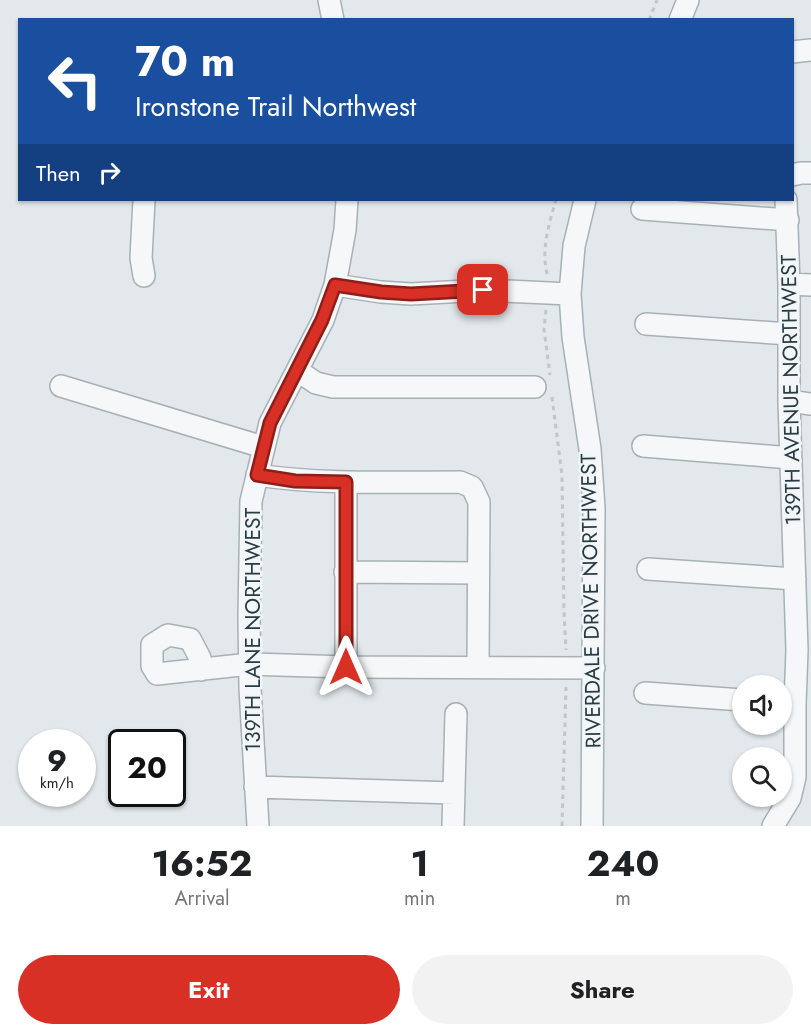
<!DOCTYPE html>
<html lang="en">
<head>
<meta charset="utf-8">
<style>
  :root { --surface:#fff; --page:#f2f2f2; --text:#202124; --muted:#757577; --accent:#d93025 }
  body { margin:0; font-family:Jost,sans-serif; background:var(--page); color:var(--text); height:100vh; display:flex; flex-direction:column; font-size:22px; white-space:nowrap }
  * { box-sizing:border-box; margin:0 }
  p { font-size:20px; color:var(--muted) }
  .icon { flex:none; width:33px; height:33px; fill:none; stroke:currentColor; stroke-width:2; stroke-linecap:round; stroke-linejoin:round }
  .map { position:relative; height:826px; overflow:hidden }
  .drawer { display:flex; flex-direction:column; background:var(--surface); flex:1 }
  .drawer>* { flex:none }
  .guide { position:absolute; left:18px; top:18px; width:776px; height:183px; border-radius:0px; box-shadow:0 2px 4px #0004; background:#1a4fa0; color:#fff; overflow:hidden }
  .fabs { position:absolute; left:732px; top:675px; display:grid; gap:12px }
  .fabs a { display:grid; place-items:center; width:60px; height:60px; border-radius:50%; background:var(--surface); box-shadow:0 2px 4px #0004; font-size:30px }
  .speed { position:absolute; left:18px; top:729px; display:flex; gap:12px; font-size:30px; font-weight:700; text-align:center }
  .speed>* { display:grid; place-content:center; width:78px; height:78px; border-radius:50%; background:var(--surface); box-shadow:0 2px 4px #0004; line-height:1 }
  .speed small { font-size:15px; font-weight:400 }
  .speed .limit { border:3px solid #111; border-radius:9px; background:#fff; color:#111 }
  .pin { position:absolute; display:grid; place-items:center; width:51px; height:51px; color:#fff; margin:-26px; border-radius:12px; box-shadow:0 3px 9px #0006 }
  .me { position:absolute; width:66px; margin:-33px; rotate:0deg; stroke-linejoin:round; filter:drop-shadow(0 0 4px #0008) }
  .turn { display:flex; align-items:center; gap:21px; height:126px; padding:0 18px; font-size:27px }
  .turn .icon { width:78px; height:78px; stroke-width:2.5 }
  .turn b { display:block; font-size:42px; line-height:51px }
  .then { display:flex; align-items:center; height:57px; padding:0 18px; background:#0003; gap:12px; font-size:22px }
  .eta { display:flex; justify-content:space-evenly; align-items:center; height:102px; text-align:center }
  .eta b { font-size:36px; font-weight:700; line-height:42px }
  .cta { display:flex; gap:12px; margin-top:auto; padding:12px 18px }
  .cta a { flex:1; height:69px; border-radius:36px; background:var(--accent); color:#fff; font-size:24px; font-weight:700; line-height:69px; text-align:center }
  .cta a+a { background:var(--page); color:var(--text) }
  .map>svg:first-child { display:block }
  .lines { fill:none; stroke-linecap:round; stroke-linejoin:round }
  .minor-casing { stroke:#a7b1b5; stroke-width:24 }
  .path { stroke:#c0c6ca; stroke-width:3; stroke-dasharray:4.5 4.5; stroke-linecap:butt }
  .minor { stroke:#f5f7f9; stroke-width:21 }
  .route-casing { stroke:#8d1f18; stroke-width:15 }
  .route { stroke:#d93025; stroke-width:10 }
  .labels { text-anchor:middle; stroke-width:5; stroke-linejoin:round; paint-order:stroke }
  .street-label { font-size:21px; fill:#293b43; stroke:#f2f6f8 }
</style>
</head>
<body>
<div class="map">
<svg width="811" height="826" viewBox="0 0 811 826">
  <rect width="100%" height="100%" fill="#e2e8eb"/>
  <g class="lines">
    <g class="minor-casing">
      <path id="minor" d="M329,0L333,20
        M680,20L688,0
        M792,52L811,50
        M792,175L801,173H811
        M585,200L574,246L570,294L573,337L590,449L594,508L592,826
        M642,209L788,220
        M144,276L141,258L144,200
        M789,284L811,285
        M335,285L381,292L411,294L484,290L570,294
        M646,324L789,334
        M298,371L316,383L333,387H535
        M61,386L263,447
        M789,401L811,404
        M643,446L791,458
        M257,475C324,485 392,482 460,482L472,487L479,502L478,666
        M648,569L795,579
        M345,572L478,573
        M346,667V482
        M201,670L200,658L190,639L168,635L152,645V666L157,674L250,664L346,667L594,668
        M645,693L742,700
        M255,787L454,793
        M258,826L250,688L249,616L251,501L270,423L323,320L335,285L345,230L347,200
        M453,826L456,714
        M773,826L790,798L795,777V704L797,650L789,401V284L786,200"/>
    </g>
    <path class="path" d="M649,20L657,0
      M547,274C541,250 549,223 556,200
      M546,310L544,329L550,375
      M552,397L562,475L564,613L566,650
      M562,826L566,687"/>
    <use href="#minor" class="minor"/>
  </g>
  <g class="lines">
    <g class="route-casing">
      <path id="route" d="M346,667V482L295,481L257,475L270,423L322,320L335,285L381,292L411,294L483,290"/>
    </g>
    <use href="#route" class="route"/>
  </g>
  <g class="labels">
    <g class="street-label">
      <text transform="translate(791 390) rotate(-91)" y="7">139TH AVENUE NORTHWEST</text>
      <text transform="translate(591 601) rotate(-91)" y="7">RIVERDALE DRIVE NORTHWEST</text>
      <text transform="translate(253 630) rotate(-90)" y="7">139TH LANE NORTHWEST</text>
    </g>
  </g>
</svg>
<div class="fabs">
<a><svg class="icon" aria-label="sound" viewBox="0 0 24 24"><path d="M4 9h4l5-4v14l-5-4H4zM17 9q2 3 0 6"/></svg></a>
<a><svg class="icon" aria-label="search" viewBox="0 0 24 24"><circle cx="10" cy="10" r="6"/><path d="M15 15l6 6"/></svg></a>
</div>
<div class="speed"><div>9<small>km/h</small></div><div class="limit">20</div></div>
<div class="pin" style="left:483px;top:290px;background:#d93025"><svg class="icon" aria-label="arrive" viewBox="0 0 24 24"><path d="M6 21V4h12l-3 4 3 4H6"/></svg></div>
<svg class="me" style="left:346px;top:667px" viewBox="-20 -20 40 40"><path d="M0-17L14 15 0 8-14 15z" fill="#d93025" stroke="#fff" stroke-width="4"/></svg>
<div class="guide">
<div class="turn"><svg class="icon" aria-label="left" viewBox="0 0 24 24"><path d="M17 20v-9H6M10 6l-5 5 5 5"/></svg><div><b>70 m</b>Ironstone Trail Northwest</div></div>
<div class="then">Then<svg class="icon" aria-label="right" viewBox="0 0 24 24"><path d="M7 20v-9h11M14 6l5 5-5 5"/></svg></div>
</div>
</div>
<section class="drawer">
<div class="eta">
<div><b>16:52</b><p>Arrival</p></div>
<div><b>1</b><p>min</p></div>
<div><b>240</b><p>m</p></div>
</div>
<div class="cta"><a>Exit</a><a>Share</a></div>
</section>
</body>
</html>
